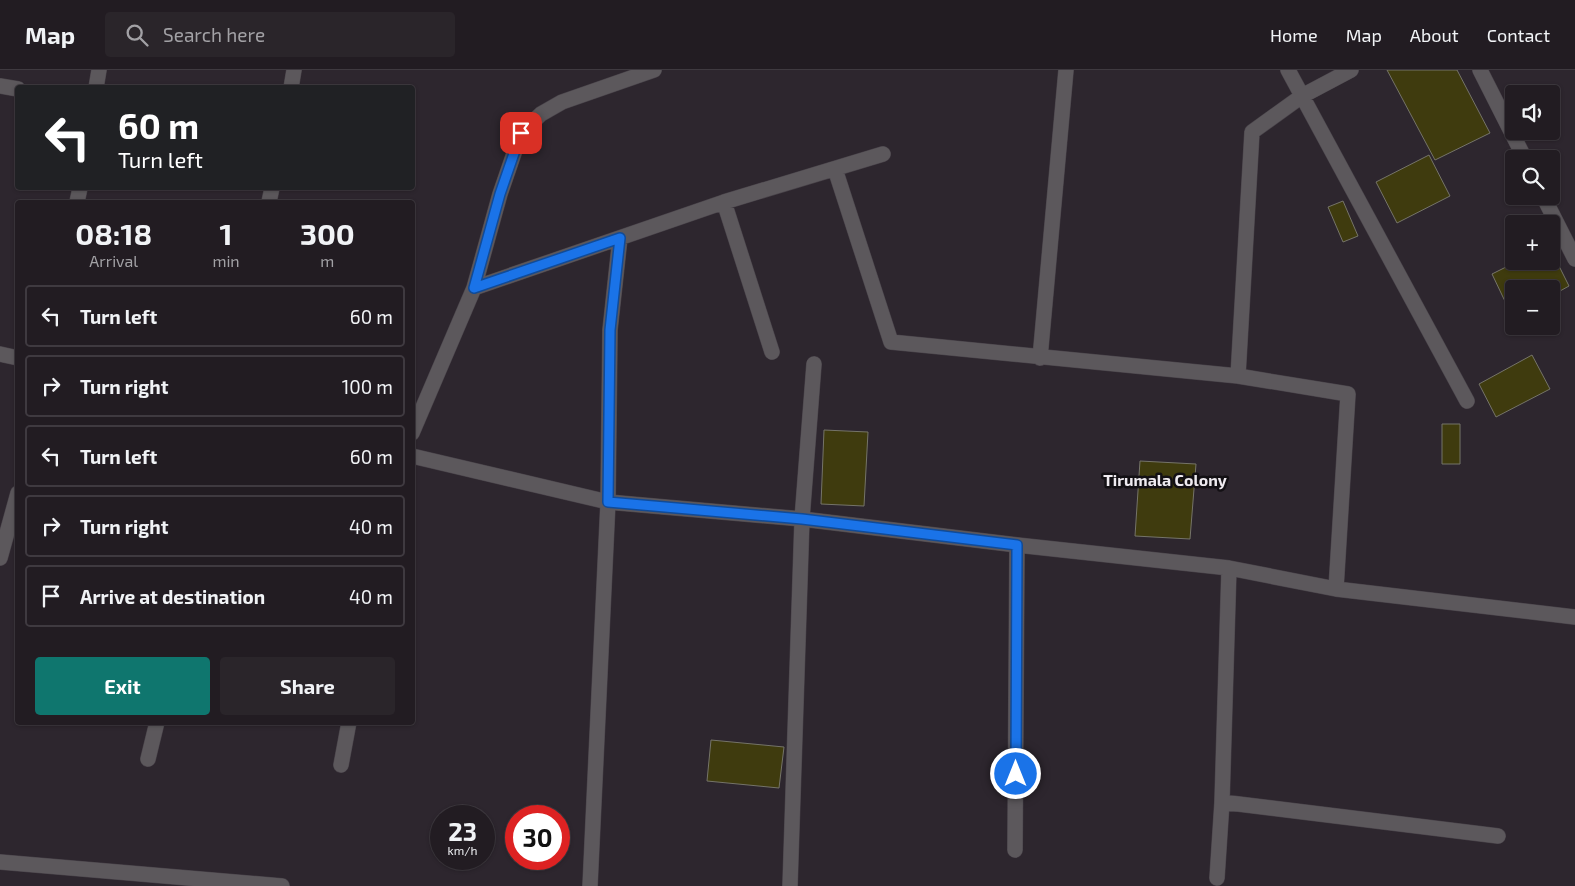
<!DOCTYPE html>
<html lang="en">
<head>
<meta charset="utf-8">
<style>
  :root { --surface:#221c22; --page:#2a252a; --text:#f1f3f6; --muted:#a2a1a5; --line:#3f3a40; --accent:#0f766e }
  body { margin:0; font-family:"Exo 2",sans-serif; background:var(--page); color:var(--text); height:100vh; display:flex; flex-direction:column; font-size:19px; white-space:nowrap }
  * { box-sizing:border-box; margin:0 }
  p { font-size:16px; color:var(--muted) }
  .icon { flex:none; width:28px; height:28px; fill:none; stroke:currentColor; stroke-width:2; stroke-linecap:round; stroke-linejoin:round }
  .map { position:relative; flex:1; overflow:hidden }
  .sheet { position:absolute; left:15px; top:130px; width:400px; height:525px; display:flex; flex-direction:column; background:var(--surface); border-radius:5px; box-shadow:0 1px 4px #0004,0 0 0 1px var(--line) }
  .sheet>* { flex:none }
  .top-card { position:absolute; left:15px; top:15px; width:400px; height:105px; border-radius:5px; box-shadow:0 1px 4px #0004,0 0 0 1px var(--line); background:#202124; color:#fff; overflow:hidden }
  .buttons { position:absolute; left:1505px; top:15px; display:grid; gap:10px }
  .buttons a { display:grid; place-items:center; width:55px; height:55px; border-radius:5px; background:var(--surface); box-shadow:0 1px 4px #0004,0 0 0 1px var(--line); font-size:25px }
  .speed { position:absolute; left:430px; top:735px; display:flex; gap:10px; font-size:25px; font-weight:700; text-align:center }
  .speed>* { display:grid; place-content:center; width:65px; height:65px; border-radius:50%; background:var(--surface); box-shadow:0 1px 4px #0004,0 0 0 1px var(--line); line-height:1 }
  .speed small { font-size:12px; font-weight:400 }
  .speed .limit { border:8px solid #d22; background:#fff; color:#111 }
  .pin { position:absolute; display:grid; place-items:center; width:42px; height:42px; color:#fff; margin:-21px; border-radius:10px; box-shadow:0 2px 8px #0006 }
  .me { position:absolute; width:55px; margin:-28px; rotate:0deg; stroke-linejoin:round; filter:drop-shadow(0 0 4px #0008) }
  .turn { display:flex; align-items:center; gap:18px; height:105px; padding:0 20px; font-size:22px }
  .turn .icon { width:65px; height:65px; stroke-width:2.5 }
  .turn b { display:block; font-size:35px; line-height:42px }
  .eta { display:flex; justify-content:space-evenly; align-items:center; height:85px; text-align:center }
  .eta b { font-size:30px; font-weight:700; line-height:35px }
  .cta { display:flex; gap:10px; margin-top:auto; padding:10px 20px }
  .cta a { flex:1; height:58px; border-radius:5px; background:var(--accent); color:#fff; font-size:20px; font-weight:700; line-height:58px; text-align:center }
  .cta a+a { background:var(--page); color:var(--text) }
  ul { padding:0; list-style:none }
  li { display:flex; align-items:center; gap:15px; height:62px; margin:0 10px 8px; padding:0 10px; border:2px solid var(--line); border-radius:5px }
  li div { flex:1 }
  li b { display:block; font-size:19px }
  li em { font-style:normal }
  header { display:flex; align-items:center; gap:30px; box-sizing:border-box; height:70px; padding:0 25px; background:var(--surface); border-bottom:1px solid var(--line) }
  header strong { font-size:24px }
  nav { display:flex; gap:28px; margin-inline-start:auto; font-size:18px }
  .search { width:350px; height:45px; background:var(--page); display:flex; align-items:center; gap:12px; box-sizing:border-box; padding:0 18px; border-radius:5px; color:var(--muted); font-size:19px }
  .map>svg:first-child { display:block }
  .building { fill:#3f3b0e; stroke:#757469 }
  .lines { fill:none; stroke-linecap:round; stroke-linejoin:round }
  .minor-casing { stroke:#484249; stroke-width:16 }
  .minor { stroke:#5c585c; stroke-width:15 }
  .route-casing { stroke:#114b97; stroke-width:12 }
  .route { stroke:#1a73e8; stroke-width:9 }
  .labels { text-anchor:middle; stroke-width:5; stroke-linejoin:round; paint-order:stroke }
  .neighbourhood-label { font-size:16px; font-weight:bold; fill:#efebf0; stroke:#131014 }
</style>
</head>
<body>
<header>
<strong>Map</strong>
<div class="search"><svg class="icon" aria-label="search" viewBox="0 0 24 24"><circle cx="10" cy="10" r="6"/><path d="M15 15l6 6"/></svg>Search here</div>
<nav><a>Home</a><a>Map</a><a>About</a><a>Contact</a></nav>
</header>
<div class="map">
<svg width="1575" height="816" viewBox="0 0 1575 816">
  <rect width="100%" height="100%" fill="#2d262e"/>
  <path class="building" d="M1387,0H1457L1490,63L1435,90Z
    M1429,85L1450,126L1397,153L1376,112Z
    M1343,131L1358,166L1343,172L1328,137Z
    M1551,180L1569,216L1551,226V219H1514V245L1512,246L1492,204L1518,191H1551Z
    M1532,285L1550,319L1496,347L1479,314Z
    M1442,354H1460V394H1442Z
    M824,360L868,362L864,436L821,434Z
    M1140,391L1196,394L1190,469L1135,466Z
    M711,670L784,677L779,718L707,711Z"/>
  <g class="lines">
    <g class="minor-casing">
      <path id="minor" d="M1288,0L1467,331
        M1480,0L1525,89
        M0,16L18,19
        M96,18L99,0
        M291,18L294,0
        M835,99L891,272L1238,306L1348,324L1336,519
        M1543,126L1575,189
        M77,132L80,118
        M269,132L272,118
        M724,132L772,282
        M474,218L724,132L883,84
        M0,284L18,288
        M1040,288L1066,0
        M1238,306L1252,62L1302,26L1351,0
        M412,363L474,218L500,124L521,63L541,44L562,32L654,0
        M412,386L608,432L802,449L814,294
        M0,488L18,423
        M148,689L157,652
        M341,695L349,652
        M1222,732L1498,766
        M1015,780L1017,475
        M0,792L282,816
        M1217,808L1222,732L1229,498
        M590,816L608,432L610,260L620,168
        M790,816L802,449L1017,475L1229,498L1336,519L1575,547"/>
    </g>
    <use href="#minor" class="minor"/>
  </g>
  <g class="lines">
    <g class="route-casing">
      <path id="route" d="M521,63L500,124L474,218L620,168L610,260L608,432L802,449L1017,475L1016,704"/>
    </g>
    <use href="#route" class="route"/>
  </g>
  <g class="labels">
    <g class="neighbourhood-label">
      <text x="1165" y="416">Tirumala Colony</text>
    </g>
  </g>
</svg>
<div class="buttons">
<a><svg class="icon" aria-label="sound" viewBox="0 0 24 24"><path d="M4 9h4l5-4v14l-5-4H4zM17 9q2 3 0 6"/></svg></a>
<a><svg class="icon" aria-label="search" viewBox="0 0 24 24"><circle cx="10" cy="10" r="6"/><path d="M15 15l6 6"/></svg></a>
<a>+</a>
<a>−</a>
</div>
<div class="speed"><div>23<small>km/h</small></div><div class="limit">30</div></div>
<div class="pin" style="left:521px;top:63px;background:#d93025"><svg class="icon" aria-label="arrive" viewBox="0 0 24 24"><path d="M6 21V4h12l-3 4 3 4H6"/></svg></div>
<svg class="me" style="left:1016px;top:704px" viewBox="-20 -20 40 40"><circle r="17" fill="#1a73e8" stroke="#fff" stroke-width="3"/><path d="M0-11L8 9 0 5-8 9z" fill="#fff"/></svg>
<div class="top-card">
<div class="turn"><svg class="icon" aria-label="left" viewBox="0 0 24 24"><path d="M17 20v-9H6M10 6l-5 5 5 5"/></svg><div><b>60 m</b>Turn left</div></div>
</div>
<section class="sheet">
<div class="eta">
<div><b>08:18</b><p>Arrival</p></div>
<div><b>1</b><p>min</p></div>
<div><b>300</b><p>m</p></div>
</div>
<ul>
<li><svg class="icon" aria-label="left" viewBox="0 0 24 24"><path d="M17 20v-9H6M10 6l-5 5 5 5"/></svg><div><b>Turn left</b></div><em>60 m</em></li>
<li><svg class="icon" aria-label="right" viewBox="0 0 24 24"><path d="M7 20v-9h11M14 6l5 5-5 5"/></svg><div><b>Turn right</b></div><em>100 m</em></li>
<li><svg class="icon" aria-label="left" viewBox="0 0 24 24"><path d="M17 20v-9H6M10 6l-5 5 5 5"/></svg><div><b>Turn left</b></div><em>60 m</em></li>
<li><svg class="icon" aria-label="right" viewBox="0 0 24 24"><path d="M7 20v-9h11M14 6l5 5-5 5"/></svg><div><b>Turn right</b></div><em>40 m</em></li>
<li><svg class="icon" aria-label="arrive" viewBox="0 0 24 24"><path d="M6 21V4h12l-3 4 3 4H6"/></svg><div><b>Arrive at destination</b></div><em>40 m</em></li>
</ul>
<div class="cta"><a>Exit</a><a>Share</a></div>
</section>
</div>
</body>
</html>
